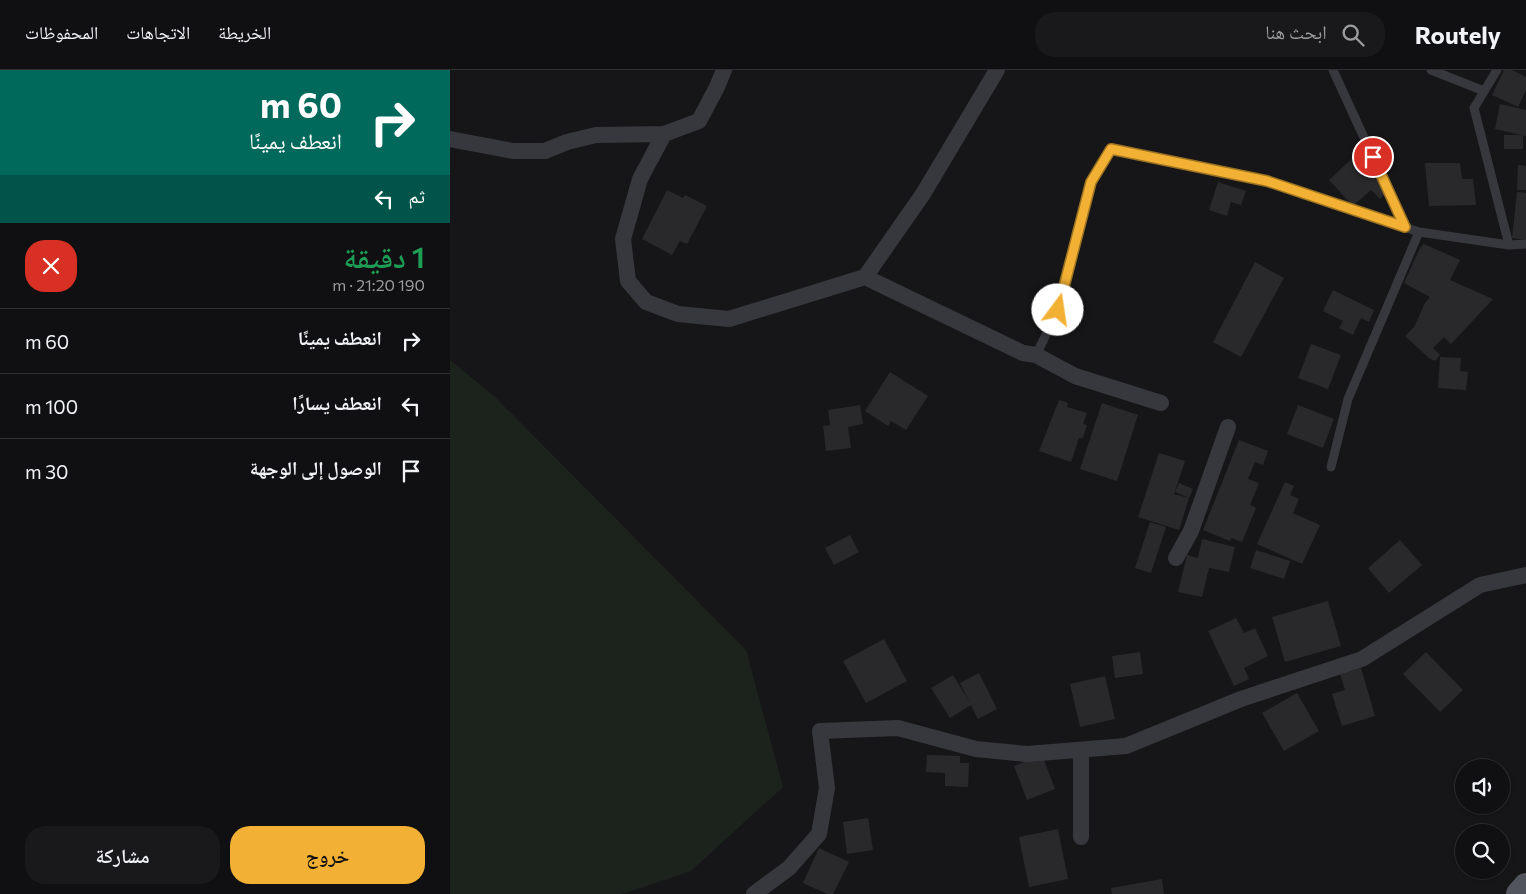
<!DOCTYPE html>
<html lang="ar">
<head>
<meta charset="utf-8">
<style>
  :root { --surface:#101012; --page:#19191b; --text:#f1f3f6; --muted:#9c9d9f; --line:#303032; --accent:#f2b134 }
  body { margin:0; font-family:Commissioner,"Noto Naskh Arabic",sans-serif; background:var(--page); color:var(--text); direction:rtl; height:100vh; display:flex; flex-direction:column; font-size:19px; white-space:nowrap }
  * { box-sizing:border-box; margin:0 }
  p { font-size:16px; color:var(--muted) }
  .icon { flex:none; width:28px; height:28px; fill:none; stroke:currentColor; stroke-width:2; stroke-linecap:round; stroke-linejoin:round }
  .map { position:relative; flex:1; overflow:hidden; direction:ltr }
  .panel { display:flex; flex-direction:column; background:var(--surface); width:450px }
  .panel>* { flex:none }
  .hud { background:#00695c; color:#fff; overflow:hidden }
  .controls { position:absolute; left:1005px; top:689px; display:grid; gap:10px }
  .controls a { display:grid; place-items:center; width:55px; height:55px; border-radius:50%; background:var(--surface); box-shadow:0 1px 4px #0004,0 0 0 1px var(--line); font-size:25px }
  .pin { position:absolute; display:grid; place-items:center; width:42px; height:42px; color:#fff; margin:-21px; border:2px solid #fff; border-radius:50%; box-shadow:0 1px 5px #0007 }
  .me { position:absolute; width:55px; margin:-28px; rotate:14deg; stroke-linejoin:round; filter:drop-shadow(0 0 4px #0008) }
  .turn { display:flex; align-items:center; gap:18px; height:105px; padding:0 25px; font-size:22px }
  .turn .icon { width:65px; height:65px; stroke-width:2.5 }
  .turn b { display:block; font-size:35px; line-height:42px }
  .then { display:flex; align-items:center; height:48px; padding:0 25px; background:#0003; gap:10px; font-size:19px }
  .round { display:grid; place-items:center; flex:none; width:52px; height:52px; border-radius:20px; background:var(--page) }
  .summary { display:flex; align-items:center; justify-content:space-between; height:85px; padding:0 25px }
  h1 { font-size:30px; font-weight:600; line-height:38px; color:#1e9e55 }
  .action { display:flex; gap:10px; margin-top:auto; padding:10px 25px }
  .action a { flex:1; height:58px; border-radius:20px; background:var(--accent); color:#111; font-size:20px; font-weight:600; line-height:58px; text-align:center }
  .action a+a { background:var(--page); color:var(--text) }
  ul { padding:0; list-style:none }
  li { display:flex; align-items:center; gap:15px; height:65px; padding:0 25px; border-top:1px solid var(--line) }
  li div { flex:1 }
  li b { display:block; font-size:19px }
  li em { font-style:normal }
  header { display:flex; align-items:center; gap:30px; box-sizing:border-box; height:70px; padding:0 25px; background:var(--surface); border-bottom:1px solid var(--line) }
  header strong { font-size:24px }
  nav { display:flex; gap:28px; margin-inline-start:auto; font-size:18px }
  .search { width:350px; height:45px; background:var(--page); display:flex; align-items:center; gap:12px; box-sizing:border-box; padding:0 18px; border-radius:20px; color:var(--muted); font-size:19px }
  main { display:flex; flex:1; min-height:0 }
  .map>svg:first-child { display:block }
  .green { fill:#1c231d }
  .building { fill:#29292c }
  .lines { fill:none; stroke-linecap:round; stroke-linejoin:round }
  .service { stroke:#37383d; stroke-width:9 }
  .minor { stroke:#37383d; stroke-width:16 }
  .primary { stroke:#53555c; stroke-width:26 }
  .route-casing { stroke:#9d7322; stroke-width:12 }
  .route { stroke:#f2b134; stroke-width:9 }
</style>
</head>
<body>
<header>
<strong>Routely</strong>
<div class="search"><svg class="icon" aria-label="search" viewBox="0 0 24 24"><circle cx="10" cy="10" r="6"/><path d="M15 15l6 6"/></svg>ابحث هنا</div>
<nav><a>الخريطة</a><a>الاتجاهات</a><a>المحفوظات</a></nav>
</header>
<main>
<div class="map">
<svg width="1076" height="824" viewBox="0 0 1076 824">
  <rect width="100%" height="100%" fill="#161618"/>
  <path class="green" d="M0,290L44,326L296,580L333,717L241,801L172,824H0Z"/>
  <path class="building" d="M1054,0H1062L1076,7V20L1068,37L1042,25Z
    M1050,34L1076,40V66L1045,59Z
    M1054,65H1073V79H1054Z
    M907,84L940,119L930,129L921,120L903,136L879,110Z
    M975,93H1010L1012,109H1023L1026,135L979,136Z
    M1068,95L1076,96V120H1067Z
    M768,112L796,121L791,135L781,132L777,146L759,140Z
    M217,120L233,128L235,125L257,136L237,174L230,171L222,185L192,169Z
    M1067,122L1076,123V170L1062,168Z
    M974,174L1010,190L1000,210L1043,229L1001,274L994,267L983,278L990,285L985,291L979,288L955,266L964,257L975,233L980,227L954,213L970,178Z
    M805,192L834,208L791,287L763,272Z
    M883,220L924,240L919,252L911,248L903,265L889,258L893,251L873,241Z
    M861,274L891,285L878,319L848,308Z
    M990,287L1011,288L1010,301L1018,302L1016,320L988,318Z
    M440,302L478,326L456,360L441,351L438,356L415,341Z
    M609,330L618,333L617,337L637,343L633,354L637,355L633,368H629L621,392L589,381Z
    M652,333L688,345L667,411L630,399Z
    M410,335L413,354L398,357L401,378L376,381L373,356L380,355L378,340Z
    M848,335L884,349L873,378L837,364Z
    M789,370L818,381L813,395L805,392L798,409L809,413L800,435L806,438L792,472L781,468L780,471L753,460Z
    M709,383L735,391L724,424L739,428L729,460L688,447Z
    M835,412L844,416L840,425L849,429L843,443L870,455L852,494L807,474Z
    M729,413L743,419L739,428L725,422Z
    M700,452L716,457L701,503L685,498Z
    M400,465L409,482L384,495L375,478Z
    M752,469L785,477L779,502L759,498L752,527L728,522L737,485L748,488Z
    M950,470L972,495L939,523L918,498Z
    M806,480L840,491L834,509L800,498Z
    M878,531L891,576L835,592L822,547Z
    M786,548L794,563L805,558L818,586L794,598L799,609L784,616L758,561Z
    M434,569L457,611L416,633L393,591Z
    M690,582L693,604L665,608L662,586Z
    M976,582L1013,620L990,642L953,604Z
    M911,598L925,646L892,656L882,624L895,620L890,604Z
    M529,603L547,639L528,649L521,635L500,648L481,618L503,605L520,633L510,613Z
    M655,606L665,649L630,657L620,614Z
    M847,623L869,661L834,681L812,643Z
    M477,685L510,686V693H519L518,717L495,716V703L476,702Z
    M592,685L605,719L577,730L564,696Z
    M418,748L423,780L397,784L393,752Z
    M608,759L618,809L579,817L569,767Z
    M369,778L399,792L383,824H377L353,813Z
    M712,809L714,824H662L661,818Z"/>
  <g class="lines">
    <path class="service" d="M883,0L955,157
      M981,0L1034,21
      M1059,175L1076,174
      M586,285L608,240L641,112L661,79L817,111L969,162L1059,175L1024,38L1047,0
      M881,397L898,329L969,162"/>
    <path class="minor" d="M214,64L190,109L173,169L178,211L196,232L228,244L279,249L415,207L473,124L547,0
      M0,69L63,81H95L117,72L146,65L214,64L249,51L267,17L274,0
      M415,207L573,283L586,285L625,306L711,333
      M726,488L741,461L778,357
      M631,767V680
      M304,824L339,798L369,764L377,718L370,661L448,658L526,679L577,684L676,676L791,629L912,589L1030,515L1076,505"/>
    <path class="primary" d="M1069,824L1076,816"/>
  </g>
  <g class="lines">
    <g class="route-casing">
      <path id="route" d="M608,240L641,112L661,79L817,111L955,157L923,87"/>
    </g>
    <use href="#route" class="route"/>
  </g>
</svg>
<div class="controls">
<a><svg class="icon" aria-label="sound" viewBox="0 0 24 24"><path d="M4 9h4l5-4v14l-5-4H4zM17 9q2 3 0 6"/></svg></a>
<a><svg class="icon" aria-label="search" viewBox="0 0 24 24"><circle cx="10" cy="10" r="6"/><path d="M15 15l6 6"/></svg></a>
</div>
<div class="pin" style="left:923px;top:87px;background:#d93025"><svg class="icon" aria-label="arrive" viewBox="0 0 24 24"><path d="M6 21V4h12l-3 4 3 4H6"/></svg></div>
<svg class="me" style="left:608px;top:240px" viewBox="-20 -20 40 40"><circle r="19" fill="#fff"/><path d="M0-13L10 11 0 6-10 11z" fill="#f2b134"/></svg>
</div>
<section class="panel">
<div class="hud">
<div class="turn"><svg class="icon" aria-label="right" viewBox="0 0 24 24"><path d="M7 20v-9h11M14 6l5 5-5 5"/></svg><div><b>60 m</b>انعطف يمينًا</div></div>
<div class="then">ثم<svg class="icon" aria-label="left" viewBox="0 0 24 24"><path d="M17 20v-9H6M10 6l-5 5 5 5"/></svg></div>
</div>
<div class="summary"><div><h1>1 دقيقة</h1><p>190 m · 21:20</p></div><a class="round" style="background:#d93025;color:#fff"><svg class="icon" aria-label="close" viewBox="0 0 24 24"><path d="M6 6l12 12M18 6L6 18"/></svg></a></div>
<ul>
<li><svg class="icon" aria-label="right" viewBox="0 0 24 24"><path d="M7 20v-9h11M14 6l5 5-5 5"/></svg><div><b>انعطف يمينًا</b></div><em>60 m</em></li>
<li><svg class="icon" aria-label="left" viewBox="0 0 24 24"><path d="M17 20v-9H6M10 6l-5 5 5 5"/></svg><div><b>انعطف يسارًا</b></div><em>100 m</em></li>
<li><svg class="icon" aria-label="arrive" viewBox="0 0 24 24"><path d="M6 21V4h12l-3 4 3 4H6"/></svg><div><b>الوصول إلى الوجهة</b></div><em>30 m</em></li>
</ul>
<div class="action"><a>خروج</a><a>مشاركة</a></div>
</section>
</main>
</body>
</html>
